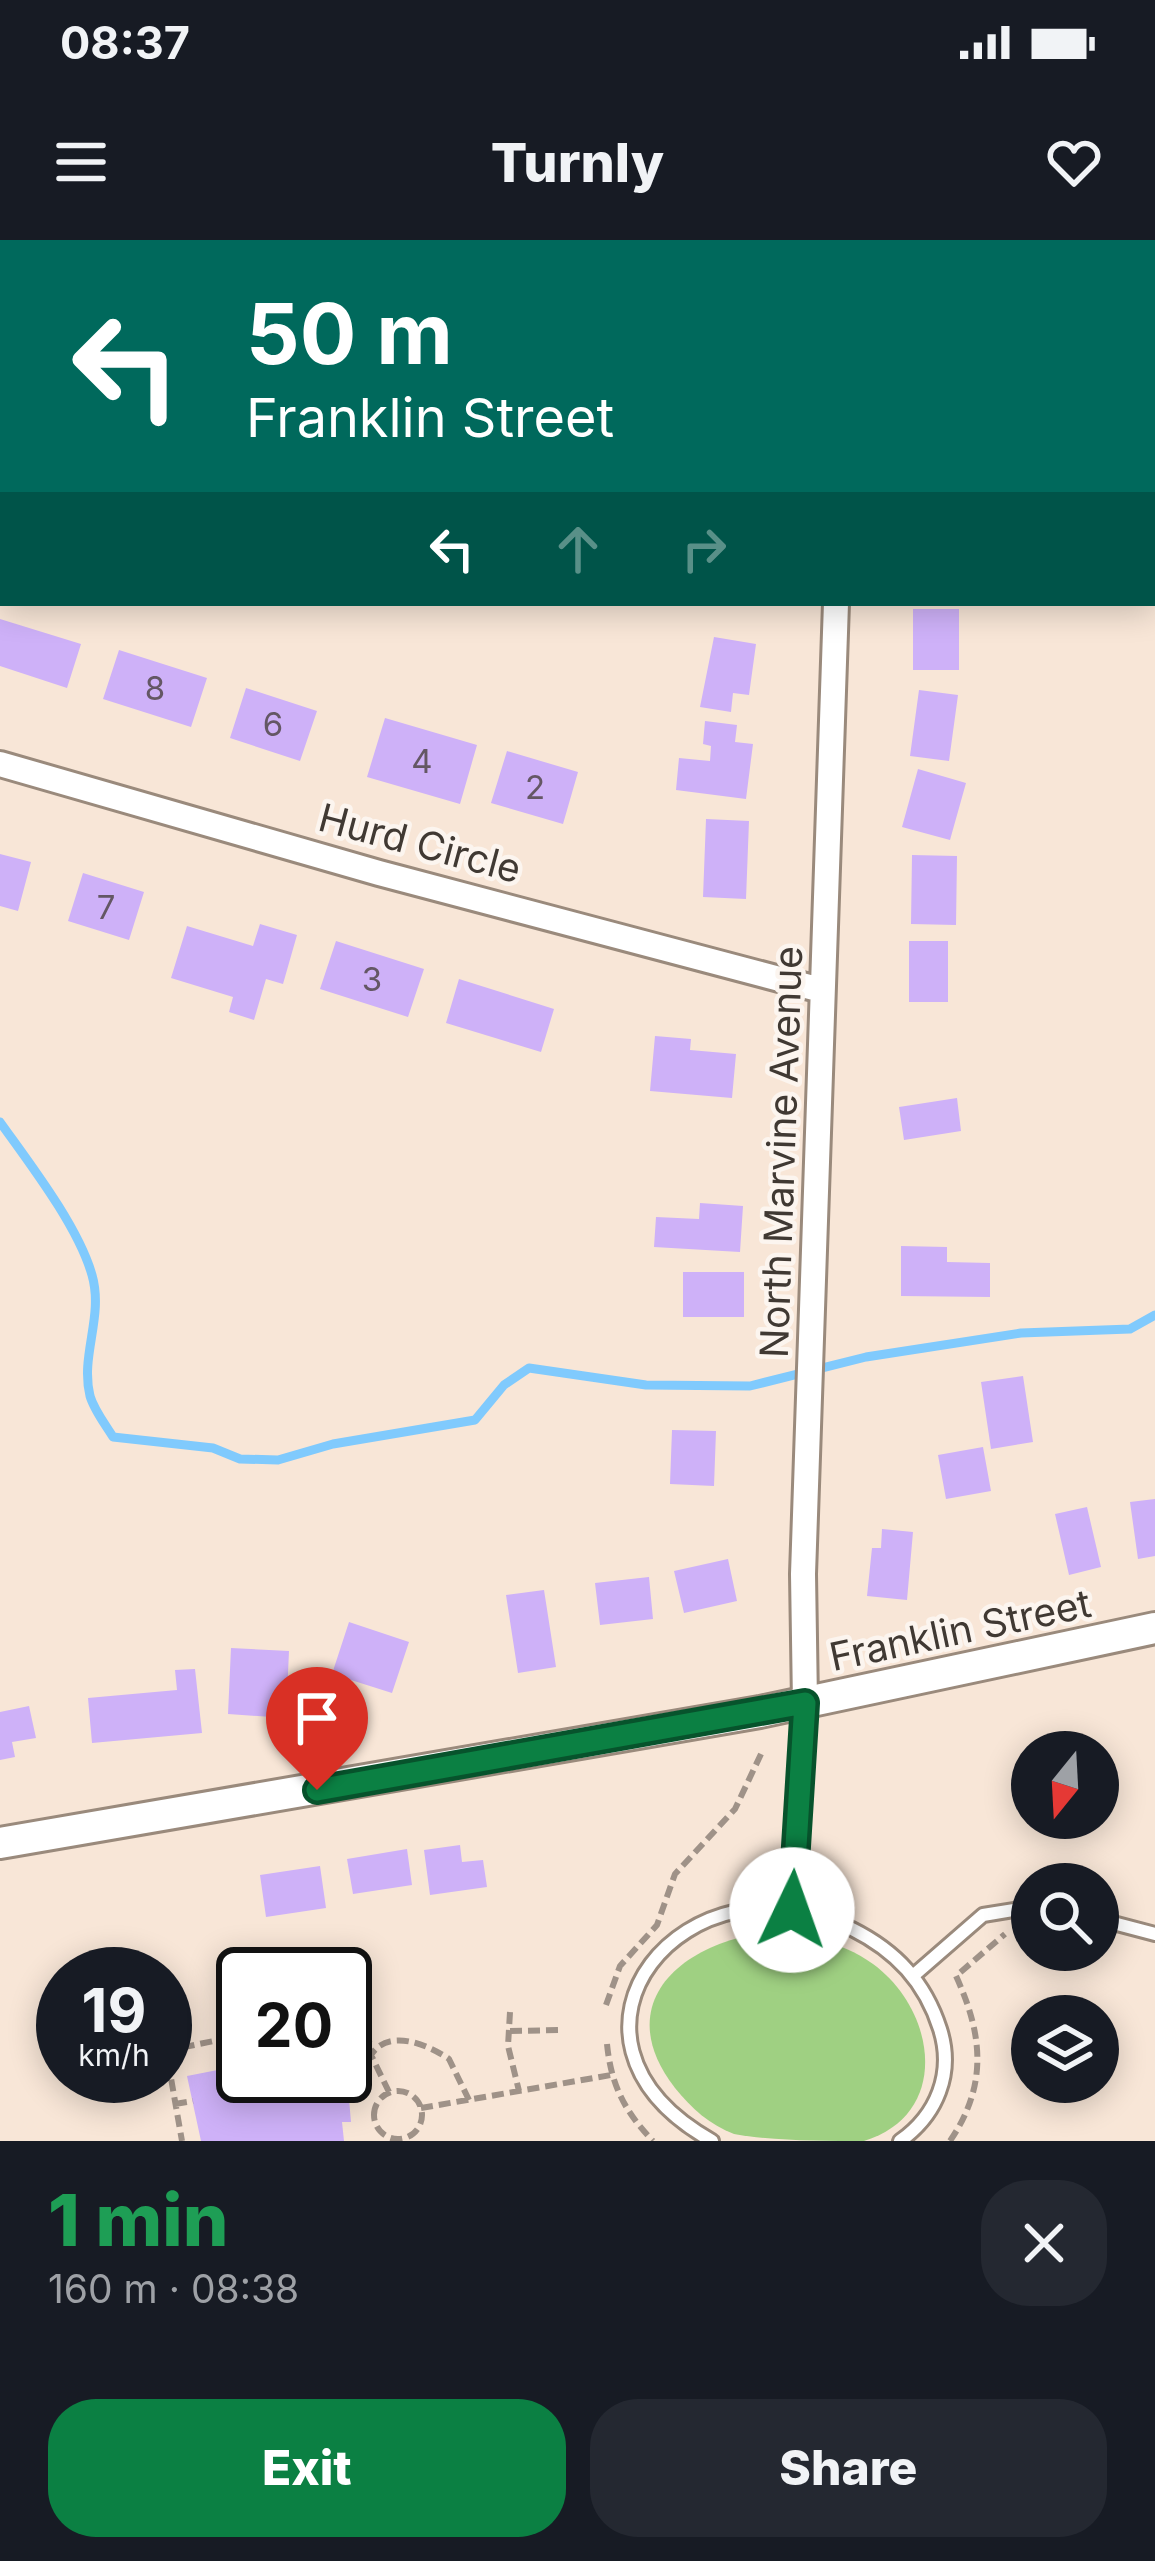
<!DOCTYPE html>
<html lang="en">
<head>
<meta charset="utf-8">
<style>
  :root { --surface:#171b24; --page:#242831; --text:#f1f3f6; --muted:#9ea1a6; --accent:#0b8043 }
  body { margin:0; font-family:Inter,sans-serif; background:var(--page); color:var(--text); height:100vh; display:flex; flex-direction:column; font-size:45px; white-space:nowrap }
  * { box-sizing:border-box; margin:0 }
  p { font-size:39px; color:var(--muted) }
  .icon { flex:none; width:66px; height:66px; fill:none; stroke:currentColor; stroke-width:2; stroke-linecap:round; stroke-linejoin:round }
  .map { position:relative; height:1901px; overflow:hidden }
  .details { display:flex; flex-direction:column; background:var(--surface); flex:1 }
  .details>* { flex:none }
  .banner { position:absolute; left:0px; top:0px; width:1155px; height:366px; box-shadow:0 6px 30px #0003; background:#00695c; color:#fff; overflow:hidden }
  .needle { width:78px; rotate:198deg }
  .buttons { position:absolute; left:1011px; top:1491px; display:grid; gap:24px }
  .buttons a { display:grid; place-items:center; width:108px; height:108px; border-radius:50%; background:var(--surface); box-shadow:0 6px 30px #0003; font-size:60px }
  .speed { position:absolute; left:36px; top:1707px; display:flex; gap:24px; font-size:60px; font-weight:700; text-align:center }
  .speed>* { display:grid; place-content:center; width:156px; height:156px; border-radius:50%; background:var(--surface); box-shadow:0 6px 30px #0003; line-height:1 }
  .speed small { font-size:30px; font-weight:400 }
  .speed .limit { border:6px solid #111; border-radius:18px; background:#fff; color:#111 }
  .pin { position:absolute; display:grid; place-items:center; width:102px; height:102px; color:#fff; margin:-123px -51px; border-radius:50% 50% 50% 0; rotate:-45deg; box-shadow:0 0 12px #0007 }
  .pin .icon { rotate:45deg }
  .me { position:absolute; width:132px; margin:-66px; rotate:3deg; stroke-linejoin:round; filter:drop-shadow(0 0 9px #0008) }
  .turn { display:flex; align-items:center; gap:42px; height:252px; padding:0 48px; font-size:54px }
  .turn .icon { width:156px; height:156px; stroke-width:2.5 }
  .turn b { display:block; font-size:84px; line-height:102px }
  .lanes { display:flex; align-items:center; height:114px; padding:0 48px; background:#0003; justify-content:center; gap:60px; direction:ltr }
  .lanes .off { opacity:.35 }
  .round { display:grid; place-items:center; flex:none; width:126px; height:126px; border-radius:48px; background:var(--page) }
  .head { display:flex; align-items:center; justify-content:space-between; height:204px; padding:0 48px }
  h1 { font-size:72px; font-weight:800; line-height:90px; color:#1e9e55 }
  .cta { display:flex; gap:24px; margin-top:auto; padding:24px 48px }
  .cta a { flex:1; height:138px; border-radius:48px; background:var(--accent); color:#fff; font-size:48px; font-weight:800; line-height:138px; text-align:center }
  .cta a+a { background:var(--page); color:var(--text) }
  .status { display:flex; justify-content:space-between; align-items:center; height:84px; padding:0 60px; background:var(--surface); direction:ltr }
  .status svg { height:33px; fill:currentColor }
  header { display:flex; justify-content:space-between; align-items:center; height:156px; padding:0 48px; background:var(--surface); font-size:54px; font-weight:800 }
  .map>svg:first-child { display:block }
  .green { fill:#9fd082 }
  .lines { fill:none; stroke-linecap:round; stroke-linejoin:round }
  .stream { stroke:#80cafd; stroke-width:9 }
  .building { fill:#ceb1f8 }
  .service-casing { stroke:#9a8a7c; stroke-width:18 }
  .minor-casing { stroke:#9a8a7c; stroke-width:30 }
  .tertiary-casing { stroke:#9a8a7c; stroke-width:36 }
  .path { stroke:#9f9288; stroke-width:6; stroke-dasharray:12 6; stroke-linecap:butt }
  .service { stroke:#fff; stroke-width:12 }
  .minor { stroke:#fff; stroke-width:24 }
  .tertiary { stroke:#fff; stroke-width:30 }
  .route-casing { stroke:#07532c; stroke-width:30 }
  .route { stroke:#0b8043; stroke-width:21 }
  .labels { text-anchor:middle; stroke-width:9; stroke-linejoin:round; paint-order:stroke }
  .number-label { font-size:33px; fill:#645764 }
  .street-label { font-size:39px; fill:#403933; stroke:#fcf5ef }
</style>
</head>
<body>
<div class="status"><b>08:37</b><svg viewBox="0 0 49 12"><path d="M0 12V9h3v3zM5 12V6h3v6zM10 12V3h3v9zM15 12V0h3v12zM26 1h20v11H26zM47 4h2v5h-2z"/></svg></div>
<header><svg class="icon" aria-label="menu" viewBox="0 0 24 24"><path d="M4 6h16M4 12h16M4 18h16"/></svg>Turnly<svg class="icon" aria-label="heart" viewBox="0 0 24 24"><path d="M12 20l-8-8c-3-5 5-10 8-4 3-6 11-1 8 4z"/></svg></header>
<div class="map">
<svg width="1155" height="1901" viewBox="0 0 1155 1901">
  <rect width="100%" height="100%" fill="#f8e6d7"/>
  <path class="green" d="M757,1694C799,1694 838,1699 873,1724C936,1770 952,1874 864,1901C822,1901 773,1901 734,1894C710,1885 691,1868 675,1848C613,1768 674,1708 757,1694Z"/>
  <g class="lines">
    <path class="stream" d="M0,882C30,924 78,986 92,1035C104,1077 80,1115 90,1156C94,1170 105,1184 113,1197L213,1208L240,1219L278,1220L333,1204L475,1180L504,1145L529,1128L646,1145L750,1146L866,1117L1021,1093L1130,1089L1155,1075"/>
  </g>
  <path class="building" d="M913,369H959V430H913Z
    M0,379L81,404L67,448L0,426Z
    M714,397L756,404L749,455L733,453L731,472L700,467Z
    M119,410L207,438L191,487L103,459Z
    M246,448L317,471L300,521L230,498Z
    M919,450L958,455L949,521L910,516Z
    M385,478L477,505L460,564L367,537Z
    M705,481L737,485L735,502L753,504L746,559L676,550L679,518L710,521L711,506L703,504Z
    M507,511L578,532L563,584L491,563Z
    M918,529L966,543L950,600L902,587Z
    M706,579L749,581L746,659L703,657Z
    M0,614L31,622L18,671L0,666Z
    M912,615L957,616L956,685L911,684Z
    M83,633L144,652L129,700L68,681Z
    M260,684L297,695L283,744L266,739L254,780L229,772L233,757L171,738L187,686L253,706Z
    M336,701L424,729L408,777L320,749Z
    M909,701H948V762H909Z
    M459,739L554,769L541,812L446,783Z
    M655,796L691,799L690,810L736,814L732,858L650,851Z
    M957,858L961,891L904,900L899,867Z
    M700,963L743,966L740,1012L654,1007L656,977L699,979Z
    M901,1006L947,1007V1022L990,1023V1057L901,1056Z
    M683,1032H744V1077H683Z
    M1023,1136L1033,1202L991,1209L981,1142Z
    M672,1190L716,1191L714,1246L670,1244Z
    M983,1207L991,1251L946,1259L938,1215Z
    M1155,1259V1316L1138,1319L1130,1262Z
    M1087,1267L1101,1327L1069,1335L1055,1274Z
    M882,1289L913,1292L907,1360L867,1356L872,1308H881Z
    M728,1319L737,1361L684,1373L674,1331Z
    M649,1337L653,1379L600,1385L595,1343Z
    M544,1350L556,1427L518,1433L506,1355Z
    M349,1382L409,1402L392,1453L332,1434Z
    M231,1408L289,1411L286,1478L228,1474Z
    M195,1429L202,1493L92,1503L88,1458L177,1450L175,1430Z
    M29,1466L36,1498L12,1502L15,1517L0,1520V1472Z
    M460,1605L462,1622L483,1620L487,1647L430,1655L424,1610Z
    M407,1609L412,1645L353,1654L347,1619Z
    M320,1626L326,1668L266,1677L260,1635Z
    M243,1810V1836H347L351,1882H342L344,1901H201L187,1836L238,1826L235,1811Z"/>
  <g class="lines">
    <g class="service-casing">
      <path id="service" d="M792,1670L805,1464
        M1098,1679L1155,1694
        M914,1735L983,1675L1032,1667
        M712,1901C526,1796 689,1604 852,1689C896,1711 925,1742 940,1789C954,1833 937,1875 900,1901"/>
    </g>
    <g class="minor-casing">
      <path id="minor" d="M850,3V0
        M0,47H3
        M0,524L379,633L821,750
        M805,1463L803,1334L836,363"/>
    </g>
    <g class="tertiary-casing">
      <path id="tertiary" d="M0,1603L760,1472L1155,1388"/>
    </g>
    <path class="path" d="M606,1765L620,1726L657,1685L675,1634L735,1569L762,1512
      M510,1772L508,1806L519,1851
      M345,1788L366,1797L373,1808
      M510,1791L560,1790
      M165,1804L182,1901
      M607,1804C611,1845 625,1872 653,1901
      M165,1811L243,1795
      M374 1875a24 24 0 1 1 48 0a24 24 0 1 1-48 0Z
      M389,1852L371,1815C388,1788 427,1804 449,1819L469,1860
      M175,1864L193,1861
      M421,1868L611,1835
      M950,1901C988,1845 983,1795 956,1736L1005,1694"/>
    <use href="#service" class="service"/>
    <use href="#minor" class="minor"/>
    <use href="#tertiary" class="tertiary"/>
  </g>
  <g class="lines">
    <g class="route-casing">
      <path id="route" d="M317,1550L805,1463L792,1670"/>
    </g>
    <use href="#route" class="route"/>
  </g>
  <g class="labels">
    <g class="number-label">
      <text x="155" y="460">8</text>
      <text x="273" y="496">6</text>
      <text x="422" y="533">4</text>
      <text x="535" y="559">2</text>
      <text x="106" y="679">7</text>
      <text x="372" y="751">3</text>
    </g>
    <g class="street-label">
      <text transform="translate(420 603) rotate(15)" y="14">Hurd Circle</text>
      <text transform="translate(781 912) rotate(-88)" y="14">North Marvine Avenue</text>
      <text transform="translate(960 1390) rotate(-12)" y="14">Franklin Street</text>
    </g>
  </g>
</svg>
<div class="buttons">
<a><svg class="needle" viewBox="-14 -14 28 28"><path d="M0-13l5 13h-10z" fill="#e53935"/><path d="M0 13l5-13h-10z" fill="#9ea1a6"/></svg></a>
<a><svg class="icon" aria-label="search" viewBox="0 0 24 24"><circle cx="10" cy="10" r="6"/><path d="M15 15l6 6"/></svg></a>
<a><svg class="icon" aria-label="layers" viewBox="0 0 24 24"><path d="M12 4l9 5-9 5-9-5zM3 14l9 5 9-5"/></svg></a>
</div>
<div class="speed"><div>19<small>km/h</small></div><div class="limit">20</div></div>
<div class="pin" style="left:317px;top:1550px;background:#d93025"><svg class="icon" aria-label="arrive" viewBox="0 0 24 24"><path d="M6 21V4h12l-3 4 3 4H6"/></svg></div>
<svg class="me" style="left:792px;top:1670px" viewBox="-20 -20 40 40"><circle r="19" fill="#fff"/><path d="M0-13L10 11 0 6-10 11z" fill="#0b8043"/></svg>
<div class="banner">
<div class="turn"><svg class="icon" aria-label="left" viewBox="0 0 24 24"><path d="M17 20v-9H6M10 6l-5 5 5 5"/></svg><div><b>50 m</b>Franklin Street</div></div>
<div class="lanes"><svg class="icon" aria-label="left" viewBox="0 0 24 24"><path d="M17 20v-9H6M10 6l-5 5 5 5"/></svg><svg class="icon off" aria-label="ahead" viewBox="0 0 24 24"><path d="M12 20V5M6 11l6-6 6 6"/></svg><svg class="icon off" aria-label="right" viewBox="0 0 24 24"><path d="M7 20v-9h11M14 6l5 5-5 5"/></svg></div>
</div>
</div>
<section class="details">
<div class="head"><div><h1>1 min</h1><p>160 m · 08:38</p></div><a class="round"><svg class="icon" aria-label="close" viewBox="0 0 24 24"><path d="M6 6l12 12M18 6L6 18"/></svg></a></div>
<div class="cta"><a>Exit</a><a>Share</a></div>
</section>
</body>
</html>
